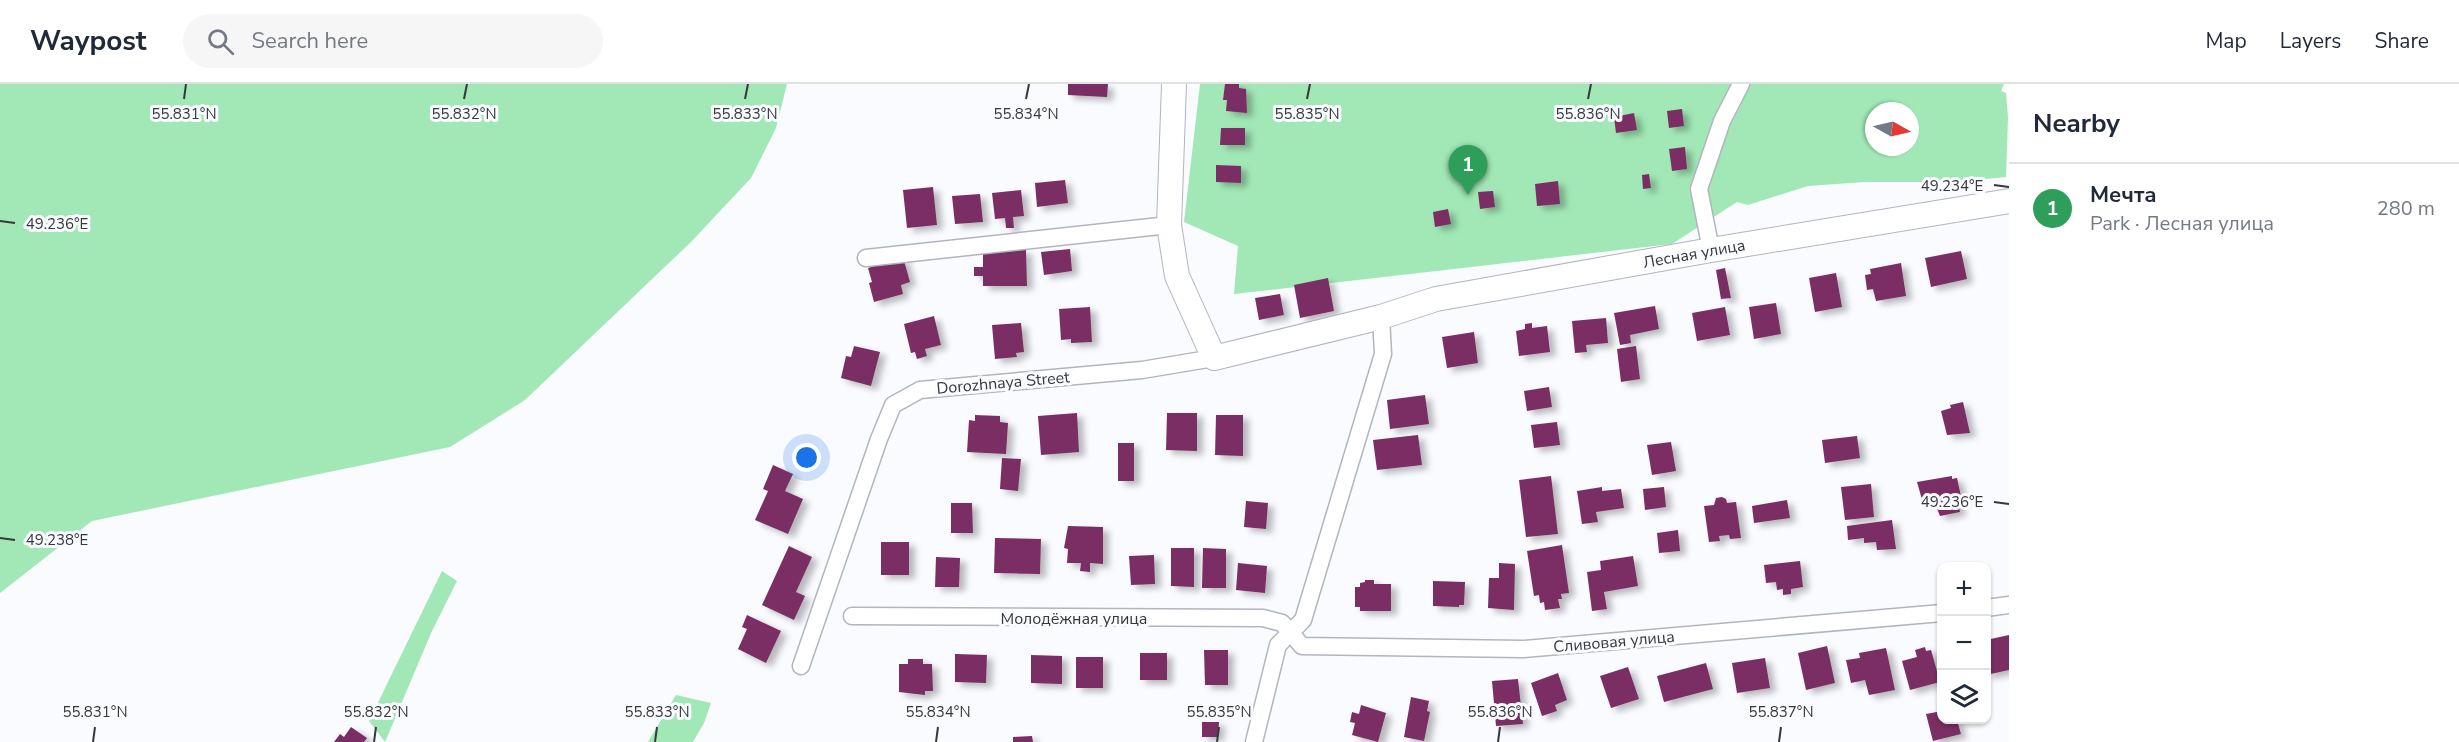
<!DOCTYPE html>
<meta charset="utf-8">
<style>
body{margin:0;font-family:"Nunito Sans",sans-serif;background:#f6f6f7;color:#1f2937}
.controls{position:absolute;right:18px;bottom:18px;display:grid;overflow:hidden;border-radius:12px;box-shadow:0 2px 4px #0004}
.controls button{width:54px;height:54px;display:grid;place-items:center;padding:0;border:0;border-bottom:2px solid #e0e1e3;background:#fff;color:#1f2937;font:30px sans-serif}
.compass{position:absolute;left:1865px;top:18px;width:54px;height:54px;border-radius:50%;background:#fff;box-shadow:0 2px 4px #0004;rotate:98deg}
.you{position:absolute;left:807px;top:374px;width:21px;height:21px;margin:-15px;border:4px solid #fff;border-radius:50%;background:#1a73e8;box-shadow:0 0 0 9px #1a73e833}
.badge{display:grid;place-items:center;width:39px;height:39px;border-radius:50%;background:#925ed7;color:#fff;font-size:20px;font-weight:700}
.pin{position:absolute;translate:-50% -50px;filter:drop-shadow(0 2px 3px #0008)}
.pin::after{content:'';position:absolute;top:32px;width:21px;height:18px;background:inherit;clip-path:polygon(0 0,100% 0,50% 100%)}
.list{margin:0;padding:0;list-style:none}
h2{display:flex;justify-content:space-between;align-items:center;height:78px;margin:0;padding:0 24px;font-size:26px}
h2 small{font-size:20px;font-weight:400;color:#747a83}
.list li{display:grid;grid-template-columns:39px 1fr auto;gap:18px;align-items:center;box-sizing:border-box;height:90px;padding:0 24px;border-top:2px solid #e0e1e3}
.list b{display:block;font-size:22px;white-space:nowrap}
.list p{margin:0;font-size:20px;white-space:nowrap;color:#747a83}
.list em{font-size:20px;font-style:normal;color:#747a83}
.icon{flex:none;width:33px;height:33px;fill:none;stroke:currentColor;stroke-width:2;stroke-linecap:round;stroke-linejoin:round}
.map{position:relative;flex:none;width:2009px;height:658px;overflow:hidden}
header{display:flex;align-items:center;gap:36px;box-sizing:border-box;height:84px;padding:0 30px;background:#fff;border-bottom:2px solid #e0e1e3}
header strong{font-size:28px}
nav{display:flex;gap:33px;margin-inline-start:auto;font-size:21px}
.search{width:420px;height:54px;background:#f6f6f7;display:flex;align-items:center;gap:15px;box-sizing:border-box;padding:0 21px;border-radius:33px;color:#747a83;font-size:22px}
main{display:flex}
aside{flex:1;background:#fff}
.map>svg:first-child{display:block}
</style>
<header>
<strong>Waypost</strong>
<div class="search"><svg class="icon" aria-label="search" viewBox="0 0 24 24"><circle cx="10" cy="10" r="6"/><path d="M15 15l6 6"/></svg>Search here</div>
<nav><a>Map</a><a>Layers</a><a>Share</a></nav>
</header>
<main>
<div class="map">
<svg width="2009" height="658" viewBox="0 0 2009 658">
<defs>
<filter id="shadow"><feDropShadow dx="6" dy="4" stdDeviation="3" flood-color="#0004"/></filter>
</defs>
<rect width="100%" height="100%" fill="#f9fbff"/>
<path fill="#a2e8b6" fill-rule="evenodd" d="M0,0H787L776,44L751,94L691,158L525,316L450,363L92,437L0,509Z
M1200,0H2004L2001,7L2006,9L2008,34L2006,93L1955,98H1865L1808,102L1748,121L1737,118L1672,160L1234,210L1238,162L1184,138ZM1874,27H1910V63H1874Z
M442,487L457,497L432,547L385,658L369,637Z
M676,611L711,619L704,639L693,658H648Z"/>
<path fill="#7a2e63" filter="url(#shadow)" d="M1068,0H1108L1107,13L1068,11Z
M1225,0H1239V4L1246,5L1247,29L1226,27L1227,16H1223Z
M1682,25L1684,42L1669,44L1667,27Z
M1634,29L1637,46L1616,49L1614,33Z
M1221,44H1245V61H1220Z
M1685,63L1687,85L1672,87L1669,65Z
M1216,81L1241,82V99L1216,98Z
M1649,90L1651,104L1643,105L1642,91Z
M1065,96L1068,119L1037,123L1035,99Z
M1558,97L1560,120L1537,122L1535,100Z
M933,103L937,141L907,144L903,106Z
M1021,106L1024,132L1013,133L1014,144H1006L1005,134L995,135L992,109Z
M1493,107L1495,123L1480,125L1478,108Z
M980,110L983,138L955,140L952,112Z
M1448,125L1451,140L1435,143L1433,128Z
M1070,165L1072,187L1044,191L1041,168Z
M983,166H1026L1027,202H983V192H974V183H983Z
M1961,167L1967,195L1931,203L1925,174Z
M903,173L910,198L901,201L903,210L874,218L869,199L872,198L868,184Z
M1901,179L1906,212L1876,217L1873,205L1867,206L1865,191L1871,190L1870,185Z
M1725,184L1731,214L1721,215L1716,186Z
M1836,189L1842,223L1815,228L1809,194Z
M1328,194L1334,227L1300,234L1294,201Z
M1280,210L1284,231L1259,236L1255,214Z
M1776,219L1781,250L1754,255L1749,223Z
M1655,222L1659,245L1630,251L1631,259L1620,261L1614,229Z
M1090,223L1092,258L1071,259V255L1061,256L1059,225Z
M1725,223L1730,251L1697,257L1692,229Z
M934,232L941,261L925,265L927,272L917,275L915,268L911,269L904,240Z
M1606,234L1608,259L1586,261L1587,268L1575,269L1572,237Z
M1021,239L1024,268L1016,269L1017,273L995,275L992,241Z
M1532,239V244L1547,242L1550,268L1519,272L1516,247L1525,245V240Z
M1474,248L1478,279L1447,284L1442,253Z
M854,262L880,268L871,302L841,294L846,272L851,273Z
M1636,262L1640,295L1621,298L1617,265Z
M1549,303L1552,323L1527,327L1524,307Z
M1425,311L1429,340L1390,345L1387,316Z
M1963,318L1970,349L1947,351L1941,327L1951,324L1950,321Z
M1077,329L1079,368L1041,371L1038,332Z
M1167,329H1197V367L1166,366Z
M975,331L1000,332V338L1008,339L1006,370L967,368L969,336L975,337Z
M1216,331H1243V372L1215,371Z
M1557,338L1560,361L1534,364L1531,341Z
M1418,351L1422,381L1377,386L1373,356Z
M1857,352L1860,374L1825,379L1822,356Z
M1671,358L1676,387L1652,391L1647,361Z
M1118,359H1134V397H1118Z
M1002,374L1021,375L1018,407L1000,405Z
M773,381L793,390L785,407L803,415L788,450L755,436L768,407L763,405Z
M1551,392L1558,450L1526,453L1519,396Z
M1952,392V395L1957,394L1962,417L1958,418L1960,428L1940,432L1934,417L1923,419L1917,398Z
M1871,400L1874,433L1845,436L1841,403Z
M1602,403V407L1621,405L1624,424L1596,428L1598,438L1582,440L1577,407Z
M1664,403L1666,423L1645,426L1643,405Z
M1722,413L1726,415L1727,419L1736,418L1741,454L1730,455L1729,451L1719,452L1720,457L1709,458L1704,422L1714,421L1716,414Z
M1787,416L1790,434L1754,439L1752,422Z
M1246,417L1268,419L1266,445L1244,443Z
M951,419H972L973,449H951Z
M1892,436L1896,465L1877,466L1876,458L1864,459V454L1848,456L1847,442Z
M1068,442L1103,443V480L1090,479V488L1080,487L1081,479H1067L1068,465L1064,464Z
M1678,446L1680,467L1659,469L1657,449Z
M995,454L1041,455L1040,490L994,489Z
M881,458H909V491H881Z
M1562,461L1569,509L1561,510L1562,515H1558L1560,524L1545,526L1544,518L1540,519L1539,511L1534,512L1527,467Z
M789,462L812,473L796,508L805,512L794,536L762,521Z
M1171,464H1194V503L1171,502Z
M1203,464L1226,465V504H1202Z
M1154,471L1155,500L1131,501L1129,472Z
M1633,472L1638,502L1604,508L1607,525L1592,527L1587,488L1601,486L1600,477Z
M936,473L960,474L959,503H935Z
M1800,477L1803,503L1791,505V510L1783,511V505L1777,506L1776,498L1766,499L1764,481Z
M1238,479L1267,482L1265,509L1236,506Z
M1499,479L1515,480L1514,526L1488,524L1489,494H1499Z
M1365,496H1374V500H1391V527H1360V523H1355V503H1360V499L1365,498Z
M1433,497L1465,498L1464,521H1459V523L1433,522Z
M747,531L781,547L766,579L738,565L747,545L742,543Z
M2009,551V586L1986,591V556Z
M1827,562L1835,599L1806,606L1798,569Z
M1925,563L1926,567L1931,566L1940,598L1910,606L1902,577L1917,573L1915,566Z
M1886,564L1895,606L1869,611L1865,596L1851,599L1846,576L1860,574L1859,569Z
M1204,566H1228V601H1205Z
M1140,569H1167V596H1140Z
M955,570L987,571L986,599L955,598Z
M1031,571L1062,572V600L1031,599Z
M1076,573H1103V604H1076Z
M1765,574L1770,604L1737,609L1732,579Z
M908,575H923V580H932L933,607H925V611L899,608V580H908Z
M1706,579L1713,605L1664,618L1657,592Z
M1628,583L1639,615L1611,624L1600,592Z
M1558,589L1567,616L1555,621L1557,627L1542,632L1531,599Z
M1518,595L1523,640L1496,642L1492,597Z
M1411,613L1429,617L1427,627L1430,628L1424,657L1404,653Z
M1361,621L1386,629L1378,658L1352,651L1355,639L1350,638L1352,628L1359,630Z
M1942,627V636H1957L1961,650L1933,657L1926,630Z
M1202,638H1219L1218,653H1202Z
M351,643L367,654L364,658H334L340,650L344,653Z
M1032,652L1033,658H1013V653Z"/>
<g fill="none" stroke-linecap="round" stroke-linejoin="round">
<g stroke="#b1b5be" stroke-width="19">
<path id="street" d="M1711,166L1699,105L1722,37L1741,0
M866,174L1169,141
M1986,524L2009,521
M852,532L1263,534L1282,539L1302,562L1523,565L1942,529
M801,582L879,355L893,321L920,306L1142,286L1214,274
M1254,658L1278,561L1303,536L1383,270L1381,233"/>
</g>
<g stroke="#b1b5be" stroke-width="26">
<path id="secondary" d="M1174,0L1169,141L1177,192L1214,274L1381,233L1436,215L1711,166L2009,117"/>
</g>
<use href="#street" stroke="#fff" stroke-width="16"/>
<use href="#secondary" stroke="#fff" stroke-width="24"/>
</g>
<path fill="none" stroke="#36383b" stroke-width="2" d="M184,15L186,0M464,15L467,0M745,15L748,0M1026,15L1029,0M1307,15L1310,0M1588,15L1591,0M1994,101L2009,103M0,137L15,139M1994,418L2009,420M0,454L15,456M93,658L95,643M374,658L376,643M655,658L657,643M936,658L938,643M1217,658L1219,643M1498,658L1500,643M1779,658L1781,643"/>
<g text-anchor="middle" stroke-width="6" stroke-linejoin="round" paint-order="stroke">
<g font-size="16" fill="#36383b" stroke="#f9fbff">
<text transform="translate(1694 169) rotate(-10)" y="6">Лесная улица</text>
<text transform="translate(1003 298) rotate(-5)" y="6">Dorozhnaya Street</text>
<text x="1074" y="540">Молодёжная улица</text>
<text transform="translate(1614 557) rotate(-5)" y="6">Сливовая улица</text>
</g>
</g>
<g font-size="15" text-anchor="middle" fill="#36383b" stroke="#f9fbff" stroke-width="6" stroke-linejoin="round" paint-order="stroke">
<text x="184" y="35">55.831°N</text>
<text x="464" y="35">55.832°N</text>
<text x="745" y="35">55.833°N</text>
<text x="1026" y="35">55.834°N</text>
<text x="1307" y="35">55.835°N</text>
<text x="1588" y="35">55.836°N</text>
<text x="1952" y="107">49.234°E</text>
<text x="57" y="145">49.236°E</text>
<text x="1952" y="423">49.236°E</text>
<text x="57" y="461">49.238°E</text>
<text x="95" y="633">55.831°N</text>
<text x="376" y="633">55.832°N</text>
<text x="657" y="633">55.833°N</text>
<text x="938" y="633">55.834°N</text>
<text x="1219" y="633">55.835°N</text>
<text x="1500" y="633">55.836°N</text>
<text x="1781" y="633">55.837°N</text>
</g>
</svg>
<div class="controls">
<button>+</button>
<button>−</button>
<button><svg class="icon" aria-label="layers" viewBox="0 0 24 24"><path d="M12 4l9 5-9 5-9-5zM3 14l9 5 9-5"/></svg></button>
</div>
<svg class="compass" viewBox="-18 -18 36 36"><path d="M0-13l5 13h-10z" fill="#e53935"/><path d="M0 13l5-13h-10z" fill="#747a83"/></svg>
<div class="you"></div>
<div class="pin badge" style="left:1468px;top:111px;background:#2e9e5b">1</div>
</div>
<aside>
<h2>Nearby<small></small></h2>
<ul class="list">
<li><span class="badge" style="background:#2e9e5b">1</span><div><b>Мечта</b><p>Park · Лесная улица</p></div><em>280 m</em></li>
</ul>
</aside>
</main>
